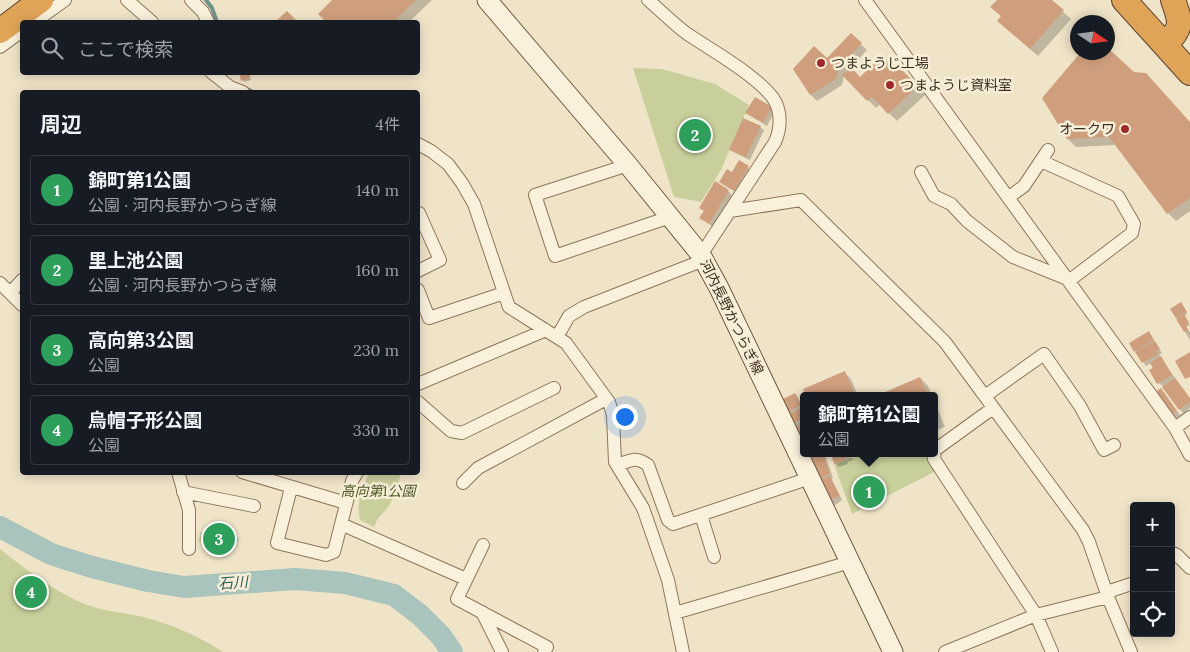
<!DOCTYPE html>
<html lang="ja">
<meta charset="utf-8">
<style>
body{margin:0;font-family:Lora,"Noto Sans JP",serif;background:#242831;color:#f1f3f6}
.controls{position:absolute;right:15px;bottom:15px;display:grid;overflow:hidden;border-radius:5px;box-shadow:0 2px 12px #0003}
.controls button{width:45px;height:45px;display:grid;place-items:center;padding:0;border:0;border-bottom:1px solid #363941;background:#171b24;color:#f1f3f6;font:25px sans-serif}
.compass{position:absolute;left:1070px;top:15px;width:45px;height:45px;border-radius:50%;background:#171b24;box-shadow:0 2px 12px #0003;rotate:103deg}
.you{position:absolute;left:624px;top:416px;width:18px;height:18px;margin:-12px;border:4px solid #fff;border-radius:50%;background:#1a73e8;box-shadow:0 0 0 8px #1a73e833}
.badge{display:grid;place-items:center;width:32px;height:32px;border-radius:50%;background:#cc999b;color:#fff;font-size:16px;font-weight:700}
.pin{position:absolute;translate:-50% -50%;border:2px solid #fff;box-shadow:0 1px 5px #0006}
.popup{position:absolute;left:800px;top:392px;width:138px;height:65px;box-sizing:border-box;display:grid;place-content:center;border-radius:5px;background:#171b24;filter:drop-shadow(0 1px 4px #0005);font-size:16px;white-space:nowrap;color:#9ea1a6}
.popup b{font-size:19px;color:#f1f3f6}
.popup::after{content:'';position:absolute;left:50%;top:100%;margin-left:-10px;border:10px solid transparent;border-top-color:#171b24}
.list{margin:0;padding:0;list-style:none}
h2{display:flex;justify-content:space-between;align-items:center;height:65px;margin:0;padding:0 20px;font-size:21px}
h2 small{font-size:16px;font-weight:400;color:#9ea1a6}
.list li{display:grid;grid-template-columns:32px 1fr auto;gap:15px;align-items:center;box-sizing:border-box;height:70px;margin:0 10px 10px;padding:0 10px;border:1px solid #363941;border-radius:5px}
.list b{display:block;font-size:19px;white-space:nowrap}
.list p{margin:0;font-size:16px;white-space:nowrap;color:#9ea1a6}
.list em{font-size:16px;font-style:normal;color:#9ea1a6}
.icon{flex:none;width:28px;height:28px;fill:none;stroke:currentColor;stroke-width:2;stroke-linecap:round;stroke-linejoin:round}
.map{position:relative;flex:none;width:1190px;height:652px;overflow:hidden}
.search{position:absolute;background:#171b24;box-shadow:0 2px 12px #0003;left:20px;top:20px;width:400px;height:55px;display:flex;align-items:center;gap:12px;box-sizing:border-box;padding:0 18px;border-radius:5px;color:#9ea1a6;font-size:19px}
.panel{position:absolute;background:#171b24;box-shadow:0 2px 12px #0003;left:20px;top:90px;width:400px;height:385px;border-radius:5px}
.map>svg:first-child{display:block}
</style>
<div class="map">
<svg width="1190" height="652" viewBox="0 0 1190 652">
<rect width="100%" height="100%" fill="#f0e4c8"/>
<path fill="#c9cf9b" d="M633,68L662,69L715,84L749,105L721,170L701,202L674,197Z
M867,453L929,454L936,471L852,514L834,464Z
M369,473H401C398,483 393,503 385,511C378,518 379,516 374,527L360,520C356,504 362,486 369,473Z
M201,532L239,538L237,543L214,544L199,541Z
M0,549C24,568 52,590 80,602C100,611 121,612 143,617C171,624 199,636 223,652H0Z"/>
<path fill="#0003" d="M334,0H432L409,22H328L320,14Z
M998,0H1050L1071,19L1038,56L1007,29Z
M851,35L867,50L850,68L860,78L894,70L897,66L925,95L897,121L880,104L876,108L844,75L842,85L817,101L811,95L795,69L827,60Z
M1108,50L1190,123V211L1176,221L1168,213L1116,145L1076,147L1068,139Z
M240,72H249L251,80L244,82Z
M772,108L775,111L767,126L747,113Z
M760,127L764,130L750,160L735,153L731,149Z
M740,162L752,171L738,194L721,182L732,174Z
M728,191L732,195L713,227L701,218Z
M1182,305L1187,314L1184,316L1190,325L1186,327L1190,332V340L1177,318Z
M1149,333L1162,353L1159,355L1161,358L1190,399V408L1183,413L1163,386L1158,383L1151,363L1146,366L1131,344Z
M845,373L851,379L858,396H807Z
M920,378L928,386L932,396H879Z
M795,394L798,398L804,409L802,410L804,412V442L783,410Z
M1164,394L1180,415L1176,418L1172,414Z
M934,400L945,427L934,431Z
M818,453H823L825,455L833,478L831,479L842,500L834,506L821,484Z
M838,453H850L853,460L847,462L848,464L839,467L835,463Z
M857,453H874L861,458Z"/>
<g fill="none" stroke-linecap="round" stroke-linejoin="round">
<path stroke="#6f938a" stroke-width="4" d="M206,0L212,8L217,22
M245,88L253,92"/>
<path stroke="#a9c4bc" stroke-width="22" d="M0,527L51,554L92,567L148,581L184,587L295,579L345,583L394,595L420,615L441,636L452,652"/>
</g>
<path fill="#cf9f7d" d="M332,0H416L393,22H326L318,14Z
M997,0H1052L1064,10L1030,49L997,21L1001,16L990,7Z
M287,11L298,22H277L276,21Z
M851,33L862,43L839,68L836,79L810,95L793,69L814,46L827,58Z
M1108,48L1134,72L1146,73L1190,122V198L1167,214L1109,137L1067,139L1042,98L1081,52H1108Z
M882,56L894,68L897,65L918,86L888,114L872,97L867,101L842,75L851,67L860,77Z
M239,72H248L250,78L241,81Z
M755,97L772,107L763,123L745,113Z
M743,118L761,126L746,157L729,150Z
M739,160L749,166L734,191L719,182L727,169L732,172Z
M715,181L729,190L709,224L699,218L704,211L699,208Z
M1181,302L1187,312L1176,318L1170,309Z
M1184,314L1189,323L1186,325L1188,330L1184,332L1176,319Z
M1149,331L1154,340L1134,352L1129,343Z
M1155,341L1160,349L1156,351L1158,354L1142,363L1135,352Z
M1190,352V377L1185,379L1175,361Z
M1161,356L1172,375L1157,384L1149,370L1153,368L1150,363Z
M845,371L855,396H806L803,389Z
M920,377L928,396H876Z
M1175,378L1190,398V402L1179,410L1162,387Z
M1161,388L1177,411L1171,415L1155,392Z
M795,393L801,405L789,411L788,408L782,411L777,402Z
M802,408L804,418L789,425L784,416Z
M804,422V442L800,439L794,428Z
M815,453H823L830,474L815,481L808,460L812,458L810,455Z
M834,453H849L850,456L844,458L845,460L834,464L831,454Z
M830,476L840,496L828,501L818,481Z"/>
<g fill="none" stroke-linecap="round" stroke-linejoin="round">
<g stroke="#8d765c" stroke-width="14">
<path id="street" d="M127,0L152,22
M191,0L203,12L208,22
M648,0C661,11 673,23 686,33C711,50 756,75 773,98C782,111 781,129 775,142L701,255
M865,0L1175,428L1190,455
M34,22L65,0
M0,47L22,31
M211,72L230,87L243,92
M418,144L431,151L448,164L462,183L474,204L509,307L566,343L609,402L613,415L615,462L643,508L668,580L683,652
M628,165L535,195L555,256L670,217
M921,172L934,196L951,204L967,221L1013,257L1070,280L1132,233L1134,224L1118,196L1041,161
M1009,197L1024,186L1048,150
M730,211L801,200L945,342L1083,530L1089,542L1108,597L1131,652
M418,214L419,213L440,260L418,271
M0,283L22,305
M418,290L429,318L504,293
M10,293L22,280
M557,337L569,316L584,307L704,260
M418,384L546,330
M985,396L1044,354L1080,406L1104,450L1114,445
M418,402L451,431L462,433L554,388
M993,408L935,450L934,459L1036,615L1052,652
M1175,428L1190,417
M617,465C631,460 636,456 648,465L668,520L673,524L810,478
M178,472L189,510V549
M242,472L346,503
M463,483L478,468L606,399
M291,488L277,543L326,555L334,552L352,481L357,472
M183,492L254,506
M701,515L714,557
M341,524L466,579
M483,545L457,599L547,647L544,652
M1171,552L1177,555L1190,568
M1107,592L1134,583
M482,612L502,652
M675,613L850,562
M945,652L1036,615L1108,597"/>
</g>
<g stroke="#6f573f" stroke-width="21">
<path id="secondary" d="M487,0L628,165L701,255L719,288L893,652"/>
</g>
<g stroke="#5b4430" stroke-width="26">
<path id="highway" d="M1124,0L1190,73
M0,31L41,0
M1165,45C1183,28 1181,22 1173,0"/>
</g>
<use href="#street" stroke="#faf1dc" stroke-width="12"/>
<use href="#secondary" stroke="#faf1dc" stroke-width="19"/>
<use href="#highway" stroke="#e0a458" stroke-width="24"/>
</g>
<g fill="#9e2a2b" stroke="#f7eed8" stroke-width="2">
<circle cx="821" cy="63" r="5"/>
<circle cx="890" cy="85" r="5"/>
<circle cx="1125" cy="129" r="5"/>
</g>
<g text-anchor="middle" stroke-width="5" stroke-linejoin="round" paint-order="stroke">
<g font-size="14" fill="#3d2e20" stroke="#f7eed8" text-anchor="start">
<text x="831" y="68">つまようじ工場</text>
<text x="900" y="90">つまようじ資料室</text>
<text x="1115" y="134" text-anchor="end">オークワ</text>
</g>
<g font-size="14" fill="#3d2e20" stroke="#f7eed8">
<text transform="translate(732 317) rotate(64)" y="5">河内長野かつらぎ線</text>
</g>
<g font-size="14" font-style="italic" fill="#4d5a26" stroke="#f7eed8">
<text x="378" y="496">高向第1公園</text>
</g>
<g font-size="15" font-style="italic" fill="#2f5d5a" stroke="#f7eed8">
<text transform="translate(233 583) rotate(-4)" y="5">石川</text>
</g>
</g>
</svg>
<div class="controls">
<button>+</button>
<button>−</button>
<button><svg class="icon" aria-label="locate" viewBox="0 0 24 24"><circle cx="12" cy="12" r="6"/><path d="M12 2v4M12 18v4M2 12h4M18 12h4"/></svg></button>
</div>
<svg class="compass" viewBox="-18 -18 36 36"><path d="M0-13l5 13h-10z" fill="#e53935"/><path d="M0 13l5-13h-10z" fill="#9ea1a6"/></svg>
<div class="you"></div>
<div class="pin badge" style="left:869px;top:492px;background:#2e9e5b">1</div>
<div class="popup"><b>錦町第1公園</b>公園</div>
<div class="pin badge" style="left:695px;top:135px;background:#2e9e5b">2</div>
<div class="pin badge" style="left:219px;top:539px;background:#2e9e5b">3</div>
<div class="pin badge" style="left:31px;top:592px;background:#2e9e5b">4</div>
<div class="search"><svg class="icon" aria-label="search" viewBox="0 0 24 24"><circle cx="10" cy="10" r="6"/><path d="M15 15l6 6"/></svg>ここで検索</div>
<section class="panel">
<h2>周辺<small>4件</small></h2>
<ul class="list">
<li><span class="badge" style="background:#2e9e5b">1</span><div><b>錦町第1公園</b><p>公園 · 河内長野かつらぎ線</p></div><em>140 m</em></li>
<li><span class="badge" style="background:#2e9e5b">2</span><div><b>里上池公園</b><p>公園 · 河内長野かつらぎ線</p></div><em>160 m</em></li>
<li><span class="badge" style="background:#2e9e5b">3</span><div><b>高向第3公園</b><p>公園</p></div><em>230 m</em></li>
<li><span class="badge" style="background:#2e9e5b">4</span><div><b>烏帽子形公園</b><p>公園</p></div><em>330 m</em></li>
</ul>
</section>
</div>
